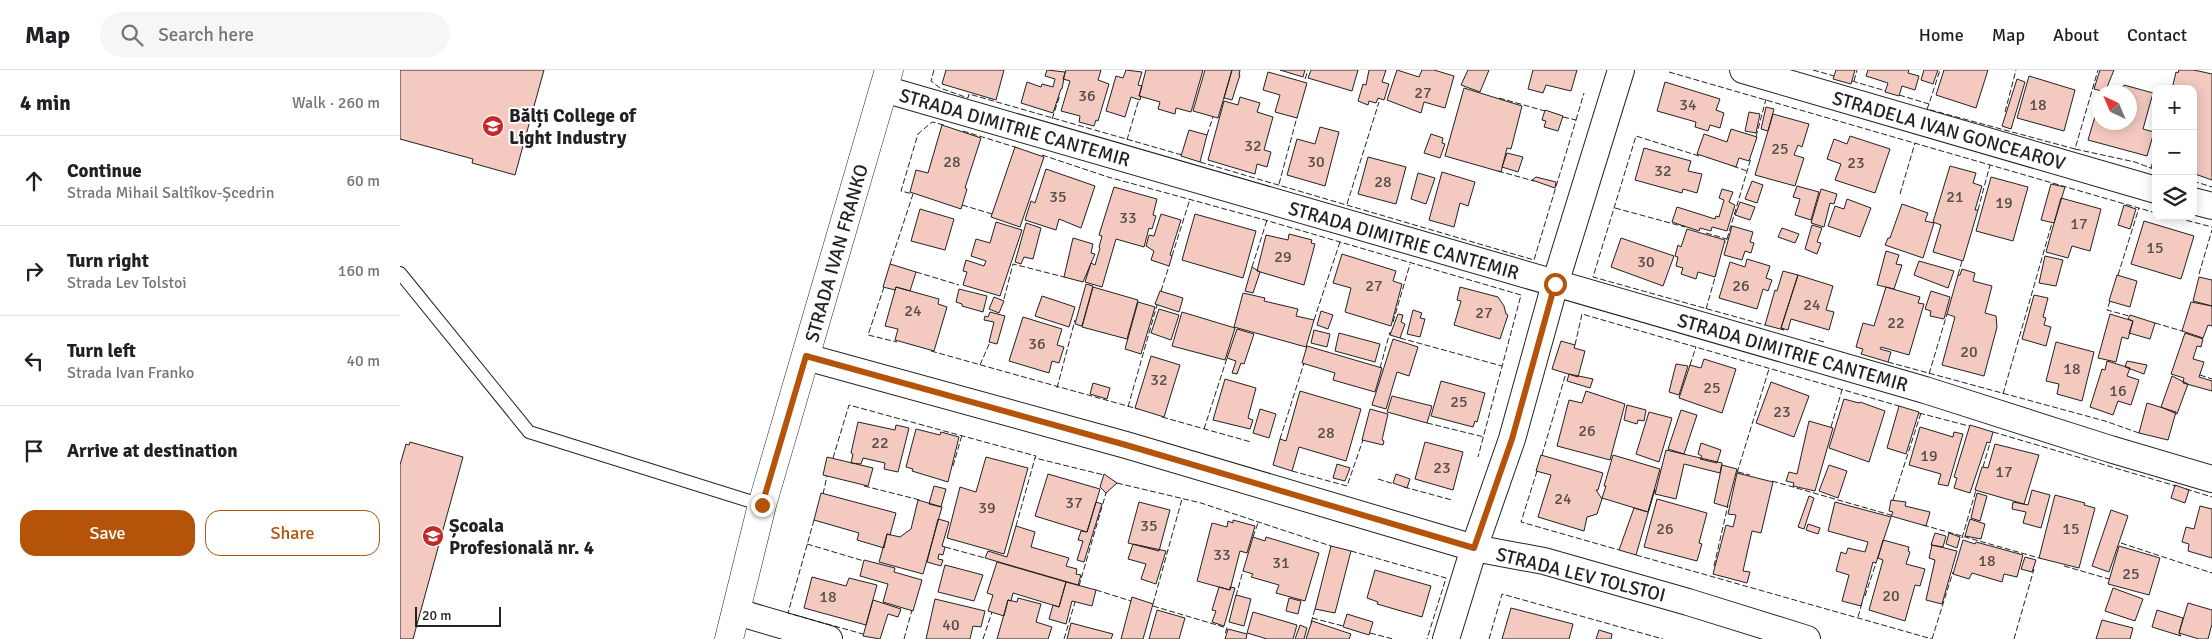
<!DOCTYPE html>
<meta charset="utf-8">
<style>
body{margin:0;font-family:Signika,sans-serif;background:#f6f6f6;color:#202124}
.controls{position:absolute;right:15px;top:15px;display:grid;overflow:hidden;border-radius:10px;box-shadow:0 2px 12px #0003}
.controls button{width:45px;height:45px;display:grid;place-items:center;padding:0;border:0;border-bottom:1px solid #e0e0e0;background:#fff;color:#202124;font:25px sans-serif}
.compass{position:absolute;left:1692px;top:15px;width:45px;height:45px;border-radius:50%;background:#fff;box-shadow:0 2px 12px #0003;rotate:316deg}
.scale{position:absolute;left:15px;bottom:12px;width:86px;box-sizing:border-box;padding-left:5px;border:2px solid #222;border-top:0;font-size:14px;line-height:18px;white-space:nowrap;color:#222;-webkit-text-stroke:4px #fff;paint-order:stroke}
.stop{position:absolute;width:15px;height:15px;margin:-11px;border:4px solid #b45309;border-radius:50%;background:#fff}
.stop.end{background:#b45309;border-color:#fff;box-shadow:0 1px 5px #0008}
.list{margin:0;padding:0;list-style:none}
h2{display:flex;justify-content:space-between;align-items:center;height:65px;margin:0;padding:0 20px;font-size:21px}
h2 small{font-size:16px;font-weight:400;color:#757577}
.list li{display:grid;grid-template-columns:32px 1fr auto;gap:15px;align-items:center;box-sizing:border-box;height:90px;padding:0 20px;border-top:1px solid #e0e0e0}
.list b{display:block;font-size:19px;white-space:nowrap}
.list p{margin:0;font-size:16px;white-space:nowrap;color:#757577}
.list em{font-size:16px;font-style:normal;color:#757577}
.actions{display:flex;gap:10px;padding:15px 20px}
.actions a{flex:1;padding:11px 0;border:1px solid #b45309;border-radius:15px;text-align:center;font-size:18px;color:#b45309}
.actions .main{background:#b45309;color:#fff}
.icon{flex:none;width:28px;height:28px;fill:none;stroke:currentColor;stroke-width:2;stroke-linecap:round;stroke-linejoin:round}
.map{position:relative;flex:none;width:1812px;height:569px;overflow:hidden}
header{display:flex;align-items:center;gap:30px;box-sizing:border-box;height:70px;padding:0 25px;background:#fff;border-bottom:1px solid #e0e0e0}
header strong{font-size:24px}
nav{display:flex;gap:28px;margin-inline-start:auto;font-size:18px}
.search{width:350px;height:45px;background:#f6f6f6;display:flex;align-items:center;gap:12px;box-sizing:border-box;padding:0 18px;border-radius:28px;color:#757577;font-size:19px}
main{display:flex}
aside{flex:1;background:#fff}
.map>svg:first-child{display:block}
</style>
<header>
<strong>Map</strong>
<div class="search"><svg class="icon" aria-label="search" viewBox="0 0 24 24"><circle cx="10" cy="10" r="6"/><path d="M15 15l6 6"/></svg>Search here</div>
<nav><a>Home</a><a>Map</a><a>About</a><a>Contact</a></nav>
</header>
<main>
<aside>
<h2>4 min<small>Walk · 260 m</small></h2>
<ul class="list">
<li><svg class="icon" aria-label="ahead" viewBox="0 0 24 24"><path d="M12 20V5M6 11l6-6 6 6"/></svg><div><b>Continue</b><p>Strada Mihail Saltîkov-Șcedrin</p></div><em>60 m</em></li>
<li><svg class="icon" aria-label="right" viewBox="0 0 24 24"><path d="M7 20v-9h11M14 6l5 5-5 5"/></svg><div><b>Turn right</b><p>Strada Lev Tolstoi</p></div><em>160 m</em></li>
<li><svg class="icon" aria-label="left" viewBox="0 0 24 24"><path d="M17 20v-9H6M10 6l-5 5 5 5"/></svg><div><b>Turn left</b><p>Strada Ivan Franko</p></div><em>40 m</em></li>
<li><svg class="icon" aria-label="arrive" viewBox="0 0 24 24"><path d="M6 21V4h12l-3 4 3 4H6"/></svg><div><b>Arrive at destination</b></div></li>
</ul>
<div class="actions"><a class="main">Save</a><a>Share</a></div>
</aside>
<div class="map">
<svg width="1812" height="569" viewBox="0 0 1812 569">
<rect width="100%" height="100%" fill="#fff"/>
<path fill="#f3c9c0" stroke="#222" d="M0,0H144L115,105L72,93L73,89L0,69Z
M546,0H604L596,30L542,14Z
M647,0L665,2L662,19H661L653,43L621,33L627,12L641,17L642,14L653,17L655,9L645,6Z
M666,0H701L698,10L709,14L698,51L696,50L694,56L679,52L680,46L661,41L670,11L663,9Z
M726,0L742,2L738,15L742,16L739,26H741L740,30L731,27L725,47L706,41L716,6L723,8Z
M746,0H803L791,42L776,38L775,44L758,39L760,32L739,26Z
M805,0H832L818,48L793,41Z
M832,0H840L839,5H840L832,30L824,28Z
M880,0H905L903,7Z
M911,0H958L952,21L908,8Z
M969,0H986L982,12L989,14L984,30L978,28L976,33L969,31L968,35L958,31L963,14L966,15Z
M997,0L1019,7L1022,0H1034L1054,6L1045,38L1024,32L1021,43L987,30Z
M1068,0H1089L1080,22L1061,15Z
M1133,0H1177L1171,21L1146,15L1143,23L1128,19Z
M1436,0H1455L1451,14L1433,9Z
M1468,0H1509L1508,3L1519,6L1515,20L1502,16L1499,26L1485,22L1488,13L1466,6Z
M1524,0H1538L1533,14L1521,10Z
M1544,0H1588L1576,38L1536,25Z
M1700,0H1714L1705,22L1694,19Z
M1779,0H1794L1812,4V110L1795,104L1793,106V19H1772L1776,2L1778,3Z
M868,2L907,13L897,48L875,42L880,25L863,20Z
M1629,6L1675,20L1664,61L1617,48Z
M1617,9L1625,12L1611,59L1602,56Z
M1265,12L1320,29L1316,40L1324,43L1320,58L1310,55L1308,61L1295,57L1296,52L1257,41Z
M1724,15L1753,23L1743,59L1754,62L1747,86L1688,70L1699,33L1700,52H1730V22H1722Z
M1064,18L1122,36L1111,79L1107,78L1101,102L1045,86Z
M840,27L860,33L857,42L873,47L864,80L871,82L867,97L857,94L855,104L808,90L824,31L838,35Z
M1366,37L1374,39L1368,61L1361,59Z
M1145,40L1163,46L1158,61L1144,57L1146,51L1142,50Z
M1349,42L1360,44L1356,63L1345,61Z
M1373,44L1409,54L1402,77L1398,75L1394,85L1404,88L1395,116L1355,105Z
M542,55L581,68L565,118L567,119L561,139L510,122L516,100L528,103Z
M920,57L939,62L925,116L887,105L897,69L915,74Z
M1331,59L1357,67L1349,91L1339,88L1336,97L1297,84L1304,64L1327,72Z
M789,60L807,65L800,92L781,86Z
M1031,64L1043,68L1042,73L1045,74L1040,88L1024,83Z
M1450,66L1490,79L1475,123L1435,110L1441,94L1427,89L1434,69L1447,74Z
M615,77L644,87L620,157L591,147Z
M1244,78L1291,91L1288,101L1302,104L1297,123L1283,119L1282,123L1235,110Z
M1107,83L1123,87L1118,102L1102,97Z
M968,87L1006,97L996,134L958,124Z
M1550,96L1576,103L1573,113L1582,116L1575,140H1578L1563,191L1533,182L1541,155L1533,152Z
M646,99L695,116L681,158L659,149L656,160L625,150L631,131L635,133Z
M1042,102L1075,112L1068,136L1060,133L1054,157L1029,150Z
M1018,103L1035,108L1026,134L1011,129Z
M1136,107L1156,112L1155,118L1132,110Z
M1591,107L1628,117L1613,171L1576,161Z
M1352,111L1363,115L1357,133L1345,129Z
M1651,114L1665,117L1654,153L1641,150Z
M1397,116L1419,122L1411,150L1395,145L1400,129L1393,127Z
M714,117L757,129L753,145L756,146L752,159L749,158L744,177L716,169L702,217L685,212L691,193L695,195L700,178L699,177L702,166L699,165Z
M1322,119L1333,122L1329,132L1335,135L1327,161L1312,157L1311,161L1300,158L1299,161L1272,152L1277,137L1315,149L1316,146L1319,147L1324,130L1319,128Z
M1421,119L1437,124L1434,134L1430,133L1424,157L1411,153Z
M1661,128L1701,139L1690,181L1672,176L1668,188L1646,182Z
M1447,129L1471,138L1460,167L1428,156L1435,136L1444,139Z
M1340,132L1355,137L1350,150L1335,145Z
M1502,134L1528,143L1525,151L1534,153L1523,188L1485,175L1488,168H1490Z
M1724,135L1736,139L1730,159L1718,155Z
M520,139L554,149L545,180L511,171Z
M761,144L781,150L770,185L772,186L769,196L751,190L754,181L746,176L749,165L754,166Z
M795,144L856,161L843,208L782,190Z
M1744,151L1794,166L1781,209L1731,194Z
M596,152L622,160L600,226L563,215L567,202L563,201L566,190L584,196L586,191L571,186L576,169L590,173Z
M626,153L641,158L633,189L624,187L621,194L615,192Z
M1412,155L1422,158L1417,172L1421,173L1417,184L1405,179Z
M1332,156L1353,162L1350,172L1354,173L1351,183L1345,181L1342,190L1324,185Z
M1382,158L1399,164L1395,173L1378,167Z
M1287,159L1325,170L1315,207L1298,202L1296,209L1281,204L1283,198L1276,196L1278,187L1275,186L1278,175L1281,177Z
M889,164L912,170L911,173L915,174L904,215L857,201L866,165L888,170Z
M673,168L693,174L691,183L695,184L683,212L664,207Z
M1221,168L1274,186L1263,216L1211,197Z
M1486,181L1499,185L1496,194L1502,195L1494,219L1477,215Z
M942,184L996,201L993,211L1002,214L991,256L945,242L951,218L933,213Z
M1645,186L1663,190L1656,216L1639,213Z
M1347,189L1370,196L1366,208L1372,210L1368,221L1363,219L1357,239L1319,228L1330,192L1345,197Z
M1519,191L1554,201L1548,218L1514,205Z
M490,194L516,202L510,221L496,217L495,220L483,217Z
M852,197L860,202L853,223L845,221Z
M1562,199L1575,203L1573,211L1592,216L1585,243L1596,246L1597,257L1584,306L1542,295L1555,247L1547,244L1558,205H1560Z
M1383,201L1398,205L1381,258L1384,260L1365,255L1375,220L1377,221Z
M1398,205L1433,216L1426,240L1434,242L1429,260L1391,249L1388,260L1381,258Z
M1717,205L1737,211L1730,237L1709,231Z
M1799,207L1812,210V236L1793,231Z
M686,214L693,216L682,256L675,254Z
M496,217L539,229L538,234L547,237L534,281L495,270L498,259L485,256Z
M693,217L738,230L727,269L682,257Z
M1060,217L1098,227L1104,236L1106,244L1108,245L1100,269L1054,255L1061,231L1057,230Z
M1486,217L1520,227L1518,233L1524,234L1509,285L1481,277L1480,279L1491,282L1488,292L1461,284L1463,279L1456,277L1463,253L1474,256Z
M559,219L587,226L583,242L562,236V234L556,232Z
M760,221L783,228L779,242L755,234Z
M1531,221L1550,227L1544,249L1530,246L1531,241L1525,239Z
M843,223L865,228L864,231L898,239L896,246L914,250L906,277L834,257Z
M1634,225L1648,228L1643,247L1646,248L1644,255L1651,257L1646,276L1622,269Z
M642,226L675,237L669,257L635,246Z
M594,227L604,231L599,243L589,239Z
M738,232L755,237L741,284L725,279Z
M1791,232L1812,236V256L1808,255L1803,268L1782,261Z
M759,239L779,245L771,270L751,263Z
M1013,240L1022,243L1020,248L1025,249L1020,267L1007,264Z
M921,241L933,245L928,259L917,255Z
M590,242L605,246L597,274L589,272L594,252L584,250L585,246L588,247Z
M782,242L835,258L825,290L772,276Z
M998,244L1003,245L1001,252L1005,254L1000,268L990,265Z
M1710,244L1733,251L1728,269L1722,267L1716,292L1698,288Z
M1730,245L1755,253L1750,269L1729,263L1733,251L1728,249Z
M623,247L662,259L657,275L664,277L659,293L652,291L649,303L609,291Z
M837,259L854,264L844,294L841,293L837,304L832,303L836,291L827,288Z
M914,260L930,264L927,277L911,273Z
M939,263L980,274L975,292L935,281Z
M1785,263L1803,269L1801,277L1797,276L1793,289L1804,292L1799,307L1812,311V321L1783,313L1784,308L1771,304Z
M993,269L1018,277L1009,306L997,302L986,339L972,335Z
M1161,271L1175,275L1174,278L1185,281L1178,307L1152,299Z
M1656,272L1694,282L1682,331L1657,324L1659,314L1646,311Z
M907,276L982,298L975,322L933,310L935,303L902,293Z
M751,286L780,295L764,347L735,338Z
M1304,289L1336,299L1322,343L1279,328L1290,295L1301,298Z
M1707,291L1730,298L1727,306L1739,310L1731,335L1718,331L1713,345L1690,337L1702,299L1705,300Z
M1727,291L1747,295L1744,304L1725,297Z
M1276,294L1288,296L1279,325L1269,322Z
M1169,304L1193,309L1190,318L1167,311Z
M1772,306L1788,314L1777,344L1761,337Z
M825,309L856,318L848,348L853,350L850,359L813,350Z
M1041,311L1085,323L1077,352L1075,351L1073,357L1031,346Z
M1371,312L1409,326L1394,367L1356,353Z
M693,313L710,318L707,329L690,324Z
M900,321L961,339L946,391L899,377L892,401L873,395L880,369L886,371Z
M1186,321L1225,334L1210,390L1157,376L1169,330L1182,333Z
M992,326L1032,336L1027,353L987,342Z
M1444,329L1459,333L1460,332L1485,341L1469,392L1429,378Z
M1747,333L1776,342L1768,370L1739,363Z
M1227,335L1246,340L1244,351L1238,350L1237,354L1224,350Z
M1499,336L1519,342L1506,384L1487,378Z
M860,339L876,344L869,368L853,363Z
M970,339L988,344L982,370L984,371L983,375L962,370Z
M1281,340L1297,345L1284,384L1268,379Z
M1249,342L1272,348L1259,392L1236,384Z
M1409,351L1433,358L1415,421L1393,416L1394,413L1386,411L1389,402L1397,404Z
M458,352L495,360L496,355L509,358L498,402L484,399L485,393L463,388L461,394L451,393L453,384L451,383Z
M1570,355L1593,362L1590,373L1587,372L1570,423L1554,418L1557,408L1554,407Z
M1520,357L1553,367L1554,362L1563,364L1548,416L1538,414L1541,404L1509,395Z
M516,359L540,365L541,362L559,367L548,412L512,401L513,399L506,397Z
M10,372L63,387L13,569H0V395L6,374L9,375Z
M1025,372L1063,382L1053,420L1015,409Z
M1301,373L1321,380L1317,393L1300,389L1302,386L1298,384Z
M1595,374L1639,385L1624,434L1575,420L1582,397L1588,398Z
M1266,380L1322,393L1320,403L1284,394L1276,429L1255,424Z
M1141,385L1203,403L1198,420H1196L1202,429L1197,444L1187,447L1184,461L1138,447L1151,405L1136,401Z
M1213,385L1260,399L1248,442L1202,428L1206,416H1204Z
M427,387L473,398L468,416L423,405Z
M586,387L628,398L604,484L547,468L560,417L576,422Z
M937,394L950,398L945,411L933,408Z
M1322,395L1337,399L1327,437L1314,433Z
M1429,395L1447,401L1438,428L1419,421Z
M1337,403L1373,412L1361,463L1352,461L1343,501L1350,502L1347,513L1313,504L1326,455L1333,457L1336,445L1328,444Z
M648,404L700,419L687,462L635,446Z
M704,404L717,413L706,423L700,417Z
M996,404L1010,409L1007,418L993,413Z
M1775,415L1789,420L1785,433L1771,428Z
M534,416L546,419L541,437L529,434Z
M1255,419L1236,485L1219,480L1234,438L1248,442Z
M1632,420L1650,425L1641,458L1623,453L1626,442L1612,439L1613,432L1628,435Z
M421,423L496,443L490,465L487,464L484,478L457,470L459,463L414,450Z
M1577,423L1587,426L1580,451L1571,448Z
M1655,425L1685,433L1684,435L1695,438L1679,498L1639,488Z
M1409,426L1414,428L1404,459L1398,457Z
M1257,429L1307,443L1299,473L1302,474L1297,491L1244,477Z
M518,430L542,437L523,504L479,492L487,464L500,467L511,459Z
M1491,430L1506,432L1505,436L1530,442L1526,456L1491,446L1493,442L1489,441Z
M696,432L702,434L684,492L677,490L683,471L678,470L681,461L687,462Z
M739,432L770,440L759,481L728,473Z
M1435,432L1491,447L1476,493L1473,492L1461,536L1442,531L1449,505L1436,501L1441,482L1446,484L1448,478L1465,482L1468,472L1428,461Z
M1800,436L1812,439V488L1788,481L1789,474L1782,472L1786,457L1794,459Z
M1711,440L1728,446L1709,502L1692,496Z
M538,449L549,452L542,476L545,477L543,485L539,484L538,489L543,490L541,496L527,492Z
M1570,449L1585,454L1581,469L1565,466Z
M833,450L855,456L847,483L840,481L830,520L797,511L812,453L827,457L828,451L833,453Z
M1408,454L1420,458L1418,464L1406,460Z
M616,456L635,462L631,477L669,488L666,496L677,499L676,504L681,505L678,515L585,488L588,481L607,487Z
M1535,463L1546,466L1543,477L1531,475Z
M1549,463L1560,467L1557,478L1546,474Z
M853,467L865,471L866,467L919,483L905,531L876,523L879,515L851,507L853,504L843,501Z
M1483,470L1509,477L1508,481L1510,482L1506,494L1525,499L1520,516L1515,515L1505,551L1469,540L1483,490L1478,488Z
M1563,470L1575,474L1576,472L1623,485L1617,507L1604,504L1602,512L1572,503L1569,509L1553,504Z
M733,474L766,481L756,514L741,509L746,494L728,489Z
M1532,475L1557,481L1542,534L1526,530L1535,490L1529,488Z
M931,476L951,481L935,543L915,539Z
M1719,476L1760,488L1749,525L1708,514Z
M1625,487L1636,490L1632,502L1621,499Z
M464,490L495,498L494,502L522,510L513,541L483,532L488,514L460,506Z
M597,492L666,512L659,537L613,523L611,531L608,530L604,546L588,541L593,525L587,523Z
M545,495L583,505L574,531L538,522Z
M975,500L1031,516L1022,547L977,534L978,532L967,528Z
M412,507L446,516L449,508L477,515L466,555L404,538Z
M666,512L696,520L692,536L672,531L666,554L649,549L653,535L659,537Z
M819,517L830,520V517L835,518L824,556L812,552L816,541L812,540Z
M1713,518L1743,529L1735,551L1705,541Z
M836,525L851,529L844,556L829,552Z
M732,527L753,534L743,569H721Z
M618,528L641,534L636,552L652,557L648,569H597L608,530L617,532Z
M889,528L901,531L898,544L886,541Z
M535,529L585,541L581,557L573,556L570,569H526Z
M473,530L501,539L498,547L488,544L480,569L463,566Z
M1788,533L1812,540V554L1808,569H1799L1779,563Z
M1111,538L1173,554L1169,569H1102Z
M757,540L785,548L779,569H749Z
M1757,540L1783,548L1779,563L1781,566L1752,557Z
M853,542L897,555L893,569H867L847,563Z
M947,544L973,552L969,565L943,557Z
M1702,550L1733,558L1730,569H1696Z
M912,551L951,564L949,569H906Z
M671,553L713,564L711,569H667Z
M900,555L907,558L904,569H895Z
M828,559L847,564L846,569H825Z
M1199,560L1212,564L1211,569H1196Z"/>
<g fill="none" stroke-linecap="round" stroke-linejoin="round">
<g stroke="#222" stroke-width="14">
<path id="lane" d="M0,203L129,362L362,435"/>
</g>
<g stroke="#222" stroke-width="28">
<path id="street" d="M1343,0L1756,120
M484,19L1525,320L1710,379L1812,409
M1793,131L1812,136
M406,287L726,375L1074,478L1144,491L1288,532L1407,569
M337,542L429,569
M1046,569L1074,478L1112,369L1155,214L1221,0"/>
</g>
<g stroke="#222" stroke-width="29">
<path id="secondary" d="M329,569L362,435L489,0"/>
</g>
<use href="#lane" stroke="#fff" stroke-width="12"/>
<use href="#street" stroke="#fff" stroke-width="26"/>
<use href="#secondary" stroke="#fff" stroke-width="28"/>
<path stroke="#222" stroke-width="1" stroke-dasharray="6 2.5" stroke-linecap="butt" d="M534,0L531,11L540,18L568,28L569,24L782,85
M1413,0L1434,6
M1269,2L1756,143
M905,9L908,0
M1452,11L1486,21
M1454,11L1457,0
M1499,25L1529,34L1540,0
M1099,28L1145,41
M1529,34L1527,39L1675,79L1698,0
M1605,42L1616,0
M652,49L660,25
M1176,50L1184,23
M563,61L618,78
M807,65L813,47
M1356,67L1366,29
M727,70L739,29
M1675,79L1735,92L1756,100
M642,85L708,107L865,150L1121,225L1078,387
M1299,86L1236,66L1193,207L1365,255
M800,92L1134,190L1176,50L1163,47
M1333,96L1347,101
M1751,98L1756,81
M1098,101L1134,111
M1793,111L1812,117
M879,114L897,47
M1500,124L1515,73
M947,134L979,32
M562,135L592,144
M1215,138L1285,157
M1578,140L1590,95
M1770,146L1812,157
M1306,163L1327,169L1325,173
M1327,169L1351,88
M772,186L790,129
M490,194L513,124L501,121L518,64L532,52L544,55
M852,197L867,150
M516,202L559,215
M1799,204L1812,160
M1558,205L1562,191
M1718,205L1739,138
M484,217L468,265L497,272
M761,221L769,196
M604,229L613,194L664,207
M1710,231L1707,240L1729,246
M1306,239L1316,204
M914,250L940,172
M993,252L1010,194
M1755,253L1782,261
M1000,268L1102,296
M1410,268L1424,272
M1175,275L1182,244L1499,336
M531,281L738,339
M1488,292L1705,351L1739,363
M580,295L590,272
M1290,295L1296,277
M980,298L990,262
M1529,304L1547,244
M1800,305L1812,309
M657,318L675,250
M1603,324L1652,153
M728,337L757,235
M1519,343L1569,356
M762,347L851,372
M1027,353L1084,367
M1431,357L1442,320
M804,359L827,288
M1593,362L1776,416
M880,369L904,293
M1142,385L1166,303
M433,388L449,335L636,386L635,388L704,405
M553,396L562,365
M1583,397L1590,373
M892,401L947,416L963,370
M1137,401L1121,452L1219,480
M1338,402L1350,405
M1337,403L1369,299
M978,409L994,414
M1372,411L1494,446
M717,413L801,433L931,476
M464,416L520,430
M1004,417L1052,430
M1786,419L1812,427
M423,424L427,406
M1493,430L1521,343
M414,450L388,543L463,564
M1523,455L1639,488
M616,456L635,388
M853,467L858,453
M1562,468L1576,420
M1721,473L1812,503
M407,474L464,491
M545,477L585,488
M951,481L1046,508L1027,569
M1236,485L1532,569
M1314,496L1328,435
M1664,496L1709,509
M679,516L706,423
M696,520L731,531
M836,526L843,501
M1465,526L1476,493
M753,534L782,429
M753,536L827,558L825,564
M1458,547L1462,533
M912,548L943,556
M911,553L915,539
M970,563L993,569
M504,569L512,540
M583,569L592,542
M664,569L675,532
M1089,569L1102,524L1263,569
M1532,569L1553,502
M1614,569L1634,499"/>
</g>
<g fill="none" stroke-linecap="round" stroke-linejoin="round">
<path stroke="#b45309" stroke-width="6" d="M362,435L406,286L726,375L1074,478L1112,369L1155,214"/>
</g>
<defs>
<g id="university-disc" transform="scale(1.125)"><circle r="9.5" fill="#c62828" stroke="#fff"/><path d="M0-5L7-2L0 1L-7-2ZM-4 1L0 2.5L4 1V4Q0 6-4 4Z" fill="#fff"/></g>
<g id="school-disc" transform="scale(1.125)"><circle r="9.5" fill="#c62828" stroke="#fff"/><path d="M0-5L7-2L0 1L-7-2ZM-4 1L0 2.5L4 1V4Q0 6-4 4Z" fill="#fff"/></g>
</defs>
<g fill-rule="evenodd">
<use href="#university-disc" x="93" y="56"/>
<use href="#school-disc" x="33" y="466"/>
</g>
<g text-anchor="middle" stroke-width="4" stroke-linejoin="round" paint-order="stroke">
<g font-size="16" fill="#564c4a">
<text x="1023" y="28">27</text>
<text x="687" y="31">36</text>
<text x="1288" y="40">34</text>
<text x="1638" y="40">18</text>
<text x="853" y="81">32</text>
<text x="1380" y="84">25</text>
<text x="552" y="97">28</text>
<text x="916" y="97">30</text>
<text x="1456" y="98">23</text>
<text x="1263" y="106">32</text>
<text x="983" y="117">28</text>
<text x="658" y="132">35</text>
<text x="1555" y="132">21</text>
<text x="1604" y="138">19</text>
<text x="728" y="153">33</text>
<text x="1679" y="159">17</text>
<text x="1755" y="183">15</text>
<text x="883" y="192">29</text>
<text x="1246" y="197">30</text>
<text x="974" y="221">27</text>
<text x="1341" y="221">26</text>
<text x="1412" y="240">24</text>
<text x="513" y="246">24</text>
<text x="1084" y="248">27</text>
<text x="1496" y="258">22</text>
<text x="637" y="279">36</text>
<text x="1569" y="287">20</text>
<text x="1672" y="304">18</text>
<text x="759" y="315">32</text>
<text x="1312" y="323">25</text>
<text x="1718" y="326">16</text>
<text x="1059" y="337">25</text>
<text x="1382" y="347">23</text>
<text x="1187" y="366">26</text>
<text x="926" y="368">28</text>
<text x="480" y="378">22</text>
<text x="1529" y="391">19</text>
<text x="1042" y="403">23</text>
<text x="1604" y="407">17</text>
<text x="1163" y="434">24</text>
<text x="674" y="438">37</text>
<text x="587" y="443">39</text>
<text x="749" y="461">35</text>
<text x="1265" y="464">26</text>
<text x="1671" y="464">15</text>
<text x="822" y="490">33</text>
<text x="1587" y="496">18</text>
<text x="881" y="498">31</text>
<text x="1731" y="509">25</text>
<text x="1491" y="531">20</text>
<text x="428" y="532">18</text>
<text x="551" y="560">40</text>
</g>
<g font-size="19" font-weight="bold" fill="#222" stroke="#fff" text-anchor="start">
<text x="109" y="52">Bălți College of<tspan x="109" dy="22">Light Industry</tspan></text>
<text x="49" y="462">Școala<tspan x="49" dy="22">Profesională nr. 4</tspan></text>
</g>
<g font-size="19" fill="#222" stroke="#fff">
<text transform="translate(615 57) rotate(16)" y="7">STRADA DIMITRIE CANTEMIR</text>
<text transform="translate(1549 60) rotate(16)" y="7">STRADELA IVAN GONCEAROV</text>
<text transform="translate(1004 170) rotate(16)" y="7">STRADA DIMITRIE CANTEMIR</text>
<text transform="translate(436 183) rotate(-74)" y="7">STRADA IVAN FRANKO</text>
<text transform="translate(1393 282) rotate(16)" y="7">STRADA DIMITRIE CANTEMIR</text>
<text transform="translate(1181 504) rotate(14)" y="7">STRADA LEV TOLSTOI</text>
</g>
</g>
</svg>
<div class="controls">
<button>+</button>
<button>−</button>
<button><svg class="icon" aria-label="layers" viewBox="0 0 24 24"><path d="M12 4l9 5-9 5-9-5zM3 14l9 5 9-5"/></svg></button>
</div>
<svg class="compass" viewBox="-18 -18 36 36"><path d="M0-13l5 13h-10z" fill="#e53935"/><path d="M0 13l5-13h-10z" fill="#757577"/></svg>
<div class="scale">20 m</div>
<div class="stop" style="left:1155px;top:214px"></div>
<div class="stop end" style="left:362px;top:435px"></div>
</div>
</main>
